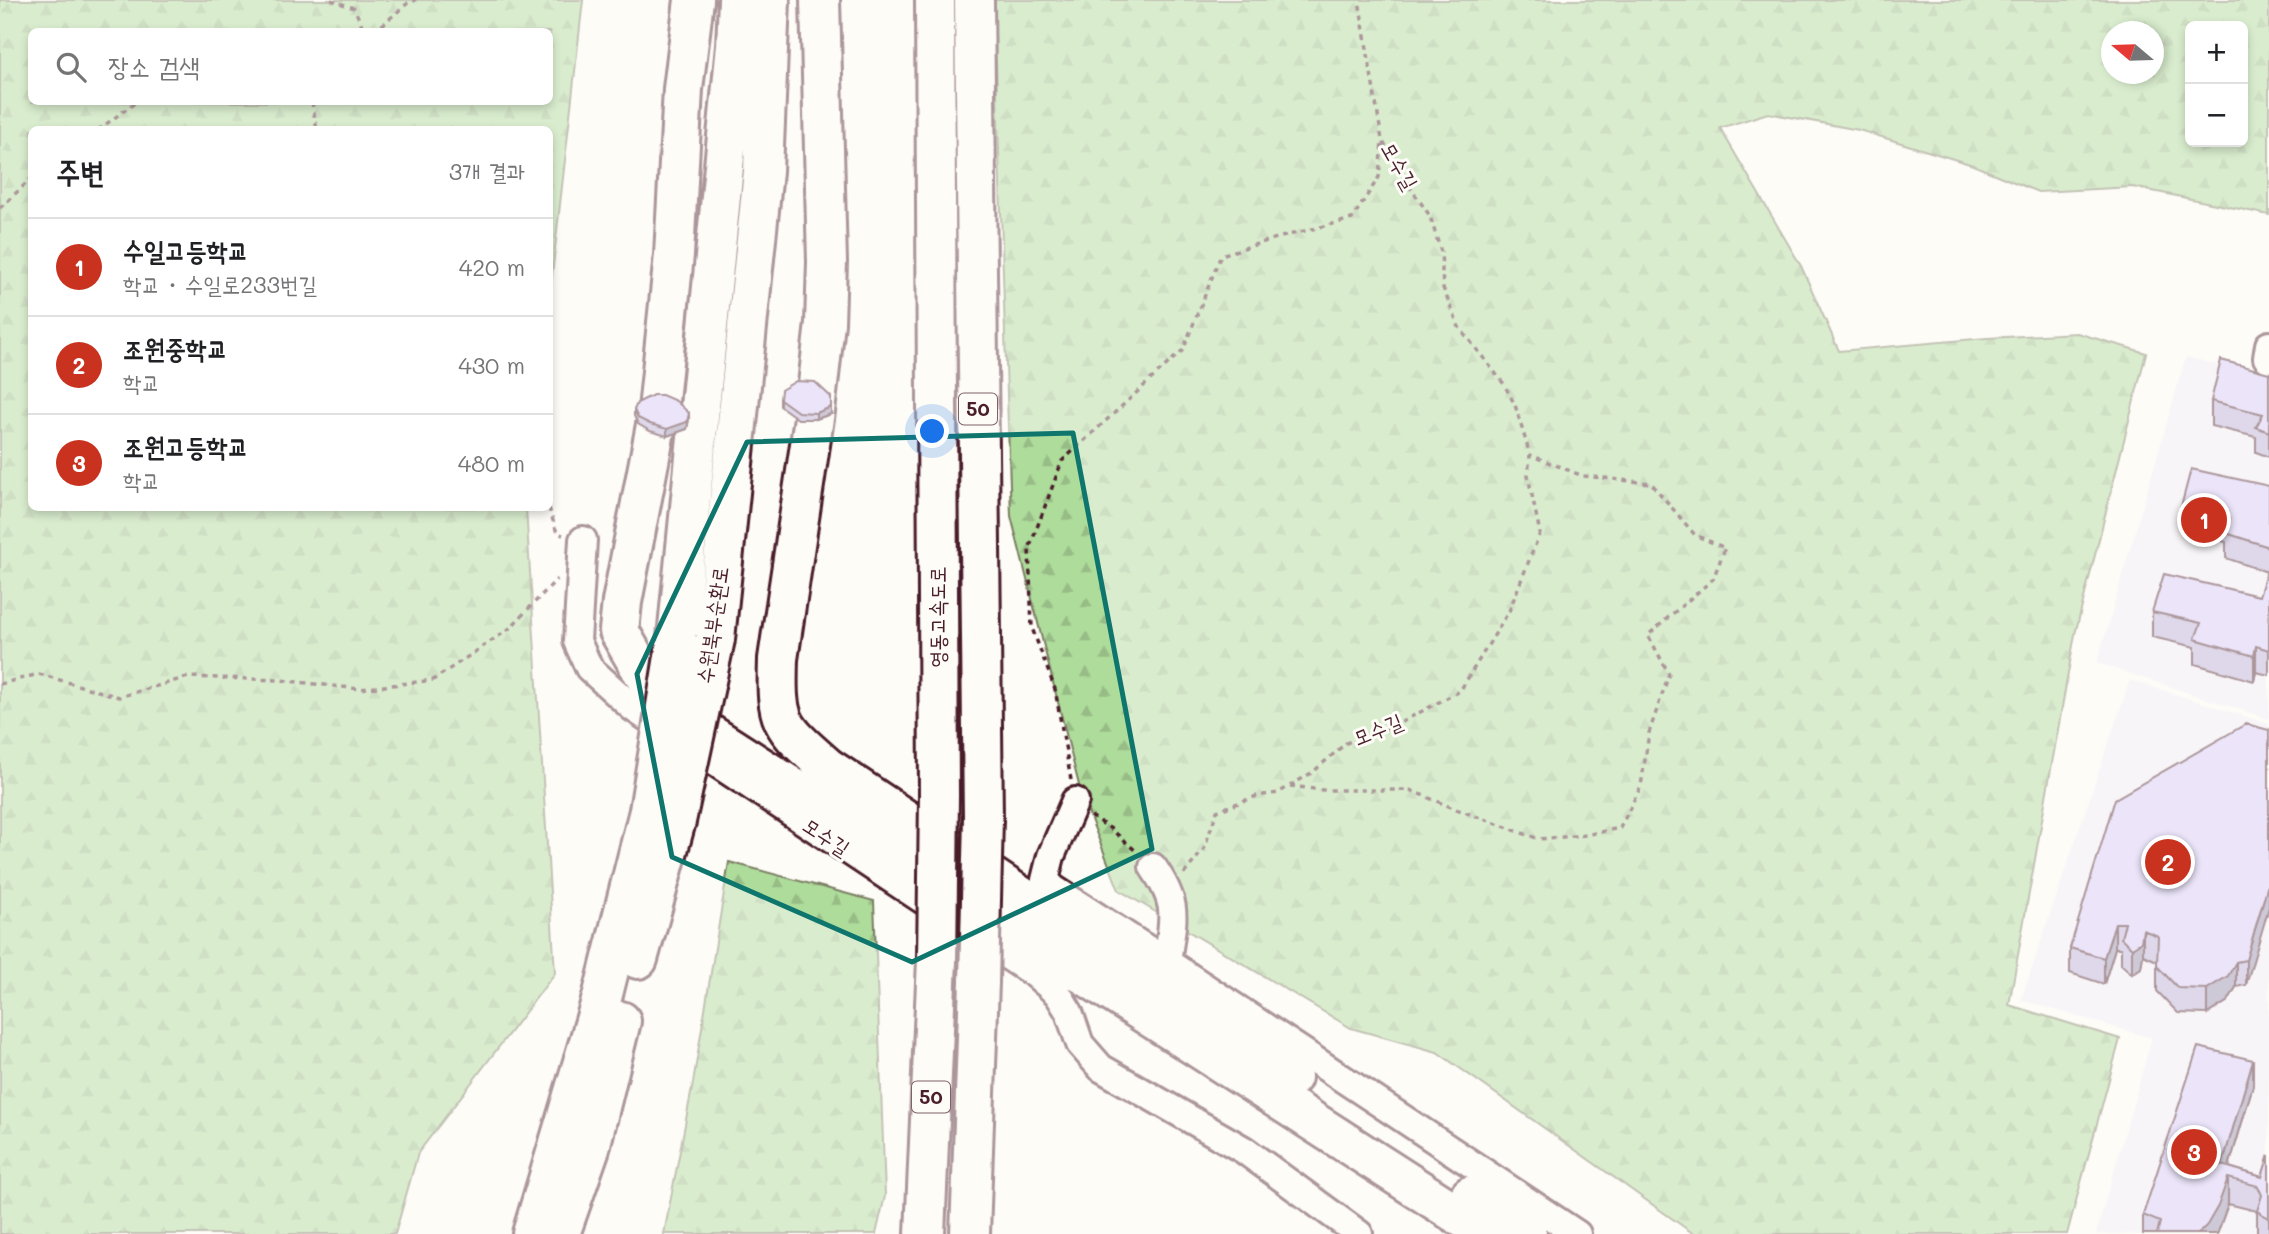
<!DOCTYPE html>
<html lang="ko">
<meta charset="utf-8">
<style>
body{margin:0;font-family:Mali,"Poor Story",sans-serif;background:#f6f6f6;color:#202124}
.controls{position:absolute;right:21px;top:21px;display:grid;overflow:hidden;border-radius:10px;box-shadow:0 4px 10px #0003}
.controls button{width:63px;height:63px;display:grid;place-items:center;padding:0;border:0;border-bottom:2px solid #e0e0e0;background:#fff;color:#202124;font:35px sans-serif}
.compass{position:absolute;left:2101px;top:21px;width:63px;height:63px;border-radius:50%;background:#fff;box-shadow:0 4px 10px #0003;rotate:289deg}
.you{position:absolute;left:933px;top:432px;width:24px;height:24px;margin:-18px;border:5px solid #fff;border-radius:50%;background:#1a73e8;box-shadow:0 0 0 10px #1a73e833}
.badge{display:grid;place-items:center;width:46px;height:46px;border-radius:50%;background:#c8321e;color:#fff;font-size:23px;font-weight:700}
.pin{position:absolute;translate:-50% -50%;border:4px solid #fff;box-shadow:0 2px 7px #0006}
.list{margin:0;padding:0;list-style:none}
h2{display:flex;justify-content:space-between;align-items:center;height:91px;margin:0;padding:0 28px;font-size:30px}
h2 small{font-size:23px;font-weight:400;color:#757577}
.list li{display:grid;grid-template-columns:46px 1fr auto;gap:21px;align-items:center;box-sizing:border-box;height:98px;padding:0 28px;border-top:2px solid #e0e0e0}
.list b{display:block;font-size:26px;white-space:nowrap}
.list p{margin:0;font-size:23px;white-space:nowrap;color:#757577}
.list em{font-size:23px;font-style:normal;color:#757577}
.icon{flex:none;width:38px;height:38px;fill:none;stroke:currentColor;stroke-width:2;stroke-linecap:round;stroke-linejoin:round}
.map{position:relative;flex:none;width:2269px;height:1234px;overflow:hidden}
.search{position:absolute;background:#fff;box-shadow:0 4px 10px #0003;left:28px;top:28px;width:525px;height:77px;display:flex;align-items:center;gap:18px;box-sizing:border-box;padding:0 24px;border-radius:10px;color:#757577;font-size:26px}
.panel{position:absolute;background:#fff;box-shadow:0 4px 10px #0003;left:28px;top:126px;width:525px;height:385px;border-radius:10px}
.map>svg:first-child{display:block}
</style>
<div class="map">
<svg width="2269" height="1234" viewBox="0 0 2269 1234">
<defs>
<pattern id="forest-firs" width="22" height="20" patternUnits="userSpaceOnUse" patternTransform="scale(1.75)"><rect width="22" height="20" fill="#aedc9b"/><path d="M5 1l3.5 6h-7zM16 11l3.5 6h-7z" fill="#97bc86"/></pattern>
</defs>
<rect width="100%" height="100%" fill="#fdfcf7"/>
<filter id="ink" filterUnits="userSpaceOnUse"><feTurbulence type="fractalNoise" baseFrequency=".0143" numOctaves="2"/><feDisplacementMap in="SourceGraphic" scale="14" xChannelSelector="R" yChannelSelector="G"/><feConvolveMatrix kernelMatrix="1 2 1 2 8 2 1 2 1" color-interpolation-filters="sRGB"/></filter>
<g filter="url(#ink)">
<path fill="#f2edf8" d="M2186,357L2269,377V719L2097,663Z
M2130,680L2269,724V1234H2096L2152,1038L2021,1000Z"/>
<path fill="url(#forest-firs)" stroke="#7c7e63" stroke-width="2" fill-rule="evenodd" d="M0,0H583L550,293V130H32V508H526L555,973L418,1153L395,1234H0ZM32,32H550V102H32Z
M994,0H2269V215L2133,187L2038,192L1973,165L1859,130L1768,113L1720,128L1801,266L1839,351L1987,338L2077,333L2146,353L2075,634L2009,1005L2120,1039L2067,1234H1694L1437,1052L1351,1028L1119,890L1082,797L1011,516ZM2190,26H2243V142H2190ZM2112,32H2154V74H2112Z
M729,862L874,901L885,1196L876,1234H664L693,1083Z"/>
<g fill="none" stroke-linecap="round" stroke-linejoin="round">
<g stroke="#4a1f2b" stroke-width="32">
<path id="minor" d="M2269,345L2267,358L2269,359
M583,540L577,641L589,668L633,708L1036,975L1058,994L1069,1012L1080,1044L1101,1068L1244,1150L1359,1234
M1075,801L1051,856L1045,880L1054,889L1167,962
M1153,867C1180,906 1173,917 1167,962L1577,1234"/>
</g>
<g stroke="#4a1f2b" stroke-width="44">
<path id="highway" d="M694,0L683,89L674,255L657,420L622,602L619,631L657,697L680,715L1488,1234
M820,0L827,262L825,323L815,411L778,659C776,723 779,725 827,767L1292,1077
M935,0L939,796
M974,0L983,818
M677,638L736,46L738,0
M715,639L763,171L770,0
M638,959L676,821
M1470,1196L1527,1234
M532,1234L602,998L649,811
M560,1234L590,1148L621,1021
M925,1234L937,960
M970,1234L979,982"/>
</g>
<path stroke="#4a1f2b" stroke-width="3.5" stroke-dasharray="5 5" stroke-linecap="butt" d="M331,0L354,8L365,32
M374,32L408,3L416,0
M312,102L317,130
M98,130L136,102
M0,208L32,178
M549,508L557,533L563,535
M0,684L39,674L119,697L188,677L280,680L360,689L433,680L509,629L557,579
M1071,780L1055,689L1032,628L1029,549L1062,461L1183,350L1221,255L1277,238L1352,219L1379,177L1382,142
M1290,786L1322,790H1410L1453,808L1539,839L1586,835L1620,828L1641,786L1649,733L1669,674L1648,635L1713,579L1725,548L1695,535L1651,483L1583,476L1530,455
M1091,816L1111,829L1137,852
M1184,874L1204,849L1217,811L1257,796L1278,793L1313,772L1346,743L1396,725L1460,691L1509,611L1540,533L1528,476L1530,455L1515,405L1504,384L1459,327L1443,288L1441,252L1430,216L1405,180L1382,140L1359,0"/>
<use href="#minor" stroke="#fdfcf7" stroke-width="26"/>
<use href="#highway" stroke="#fdfcf7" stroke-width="38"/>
<g stroke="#4a1f2b" stroke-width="44" stroke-linecap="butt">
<path id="highway-bridge" d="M649,811L677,638
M676,821L715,639
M937,960L939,796
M979,982L983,818"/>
</g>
<use href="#highway-bridge" stroke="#fdfcf7" stroke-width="38"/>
</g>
<path fill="#b9aed9" stroke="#4a1f2b" stroke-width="2" d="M2269,373V457L2256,452V437L2211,426V401Z
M780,399L831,414L816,419H798L780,406Z
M634,410L689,419L687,429L667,436L650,431L638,424L634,416Z
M2269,486V675L2256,672L2254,681L2195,664V647L2152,637V612L2259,596L2267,572L2226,558V542L2181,532V507Z
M2269,730L2246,985L2236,987L2228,1001L2207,1014L2178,1013L2157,991V961L2143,955L2141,968L2132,974L2121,964V948H2115L2104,984L2070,973V948Z
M2253,1085L2229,1167L2262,1177L2269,1155V1234H2257V1211L2228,1204L2217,1234H2143V1215Z"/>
<path fill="#968db0" stroke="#4a1f2b" stroke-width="2" d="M831,407V414L816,419V413Z
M689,413V419L687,429L667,436V429Z
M2256,646V672L2254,681V656Z
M2269,881V907L2246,985V960Z
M2115,923V948L2104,984V958Z
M2143,930V955L2141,968L2132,974V948Z
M2236,962V987L2228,1001L2207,1014V989Z
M2253,1060V1085L2222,1190V1165Z
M2228,1178V1204L2218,1232L2217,1234H2198Z"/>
<path fill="#d7cafc" stroke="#4a1f2b" stroke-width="2" d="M2221,360L2269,373V432L2256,427L2263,414L2211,401Z
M796,381L815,382L831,397V407L816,413L798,412L780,399L781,390Z
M653,395H662L676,401L689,413L687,422L667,429L650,424L638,418L634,410L637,403Z
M2191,469L2269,486V547L2226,533L2230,518L2181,507Z
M2269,564V650L2256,646L2254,656L2195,639L2201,623L2152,612L2164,574L2259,596Z
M2246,724L2269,730V881L2246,960L2236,962L2228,976L2207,989L2178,988L2157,966L2158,936L2143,930L2141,942L2132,948L2121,938L2125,923H2115L2104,958L2070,948L2115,799Z
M2198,1047L2253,1060L2222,1165L2262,1177L2269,1155V1218L2257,1211L2262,1195L2258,1186L2228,1178L2218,1206L2207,1225L2198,1234H2157L2160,1222L2143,1215Z"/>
</g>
<path d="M0 0H2269V1234H0ZM1073,433L1152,849L912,962L672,857L637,674L747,442Z" fill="#fdfcf7" fill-opacity=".55" fill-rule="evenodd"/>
<path fill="none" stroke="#0f766e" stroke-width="5" stroke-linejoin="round" d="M1073,433L1152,849L912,962L672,857L637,674L747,442Z"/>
<g text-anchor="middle" stroke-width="6" stroke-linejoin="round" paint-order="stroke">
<g fill="#fdfcf7" stroke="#806168" stroke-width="2">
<rect x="959" y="393.5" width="38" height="31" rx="5"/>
<rect x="912" y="1081.5" width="38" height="31" rx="5"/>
</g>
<g font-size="19" font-weight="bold" fill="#4a1f2b">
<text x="978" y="416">50</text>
<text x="931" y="1104">50</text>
</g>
<g font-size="21" fill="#4a1f2b" stroke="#fdfcf7">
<text transform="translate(1399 166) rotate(60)" y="7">모수길</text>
<text transform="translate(938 617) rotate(-90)" y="7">영동고속도로</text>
<text transform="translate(713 625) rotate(-82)" y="7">수원북부순환로</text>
<text transform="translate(1378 730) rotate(-22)" y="7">모수길</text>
<text transform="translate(826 837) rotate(33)" y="7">모수길</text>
</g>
</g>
</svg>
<div class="controls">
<button>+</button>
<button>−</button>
</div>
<svg class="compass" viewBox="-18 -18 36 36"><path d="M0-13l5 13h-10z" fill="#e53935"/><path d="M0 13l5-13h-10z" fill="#757577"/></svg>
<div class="you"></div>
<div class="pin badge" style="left:2204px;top:520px">1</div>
<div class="pin badge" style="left:2168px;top:862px">2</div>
<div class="pin badge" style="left:2194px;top:1152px">3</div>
<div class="search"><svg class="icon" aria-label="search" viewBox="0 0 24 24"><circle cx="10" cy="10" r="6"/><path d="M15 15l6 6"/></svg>장소 검색</div>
<section class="panel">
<h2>주변<small>3개 결과</small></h2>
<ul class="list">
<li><span class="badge">1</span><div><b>수일고등학교</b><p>학교 · 수일로233번길</p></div><em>420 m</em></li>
<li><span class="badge">2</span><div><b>조원중학교</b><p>학교</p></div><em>430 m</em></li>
<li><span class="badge">3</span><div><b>조원고등학교</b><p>학교</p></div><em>480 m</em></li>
</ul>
</section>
</div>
